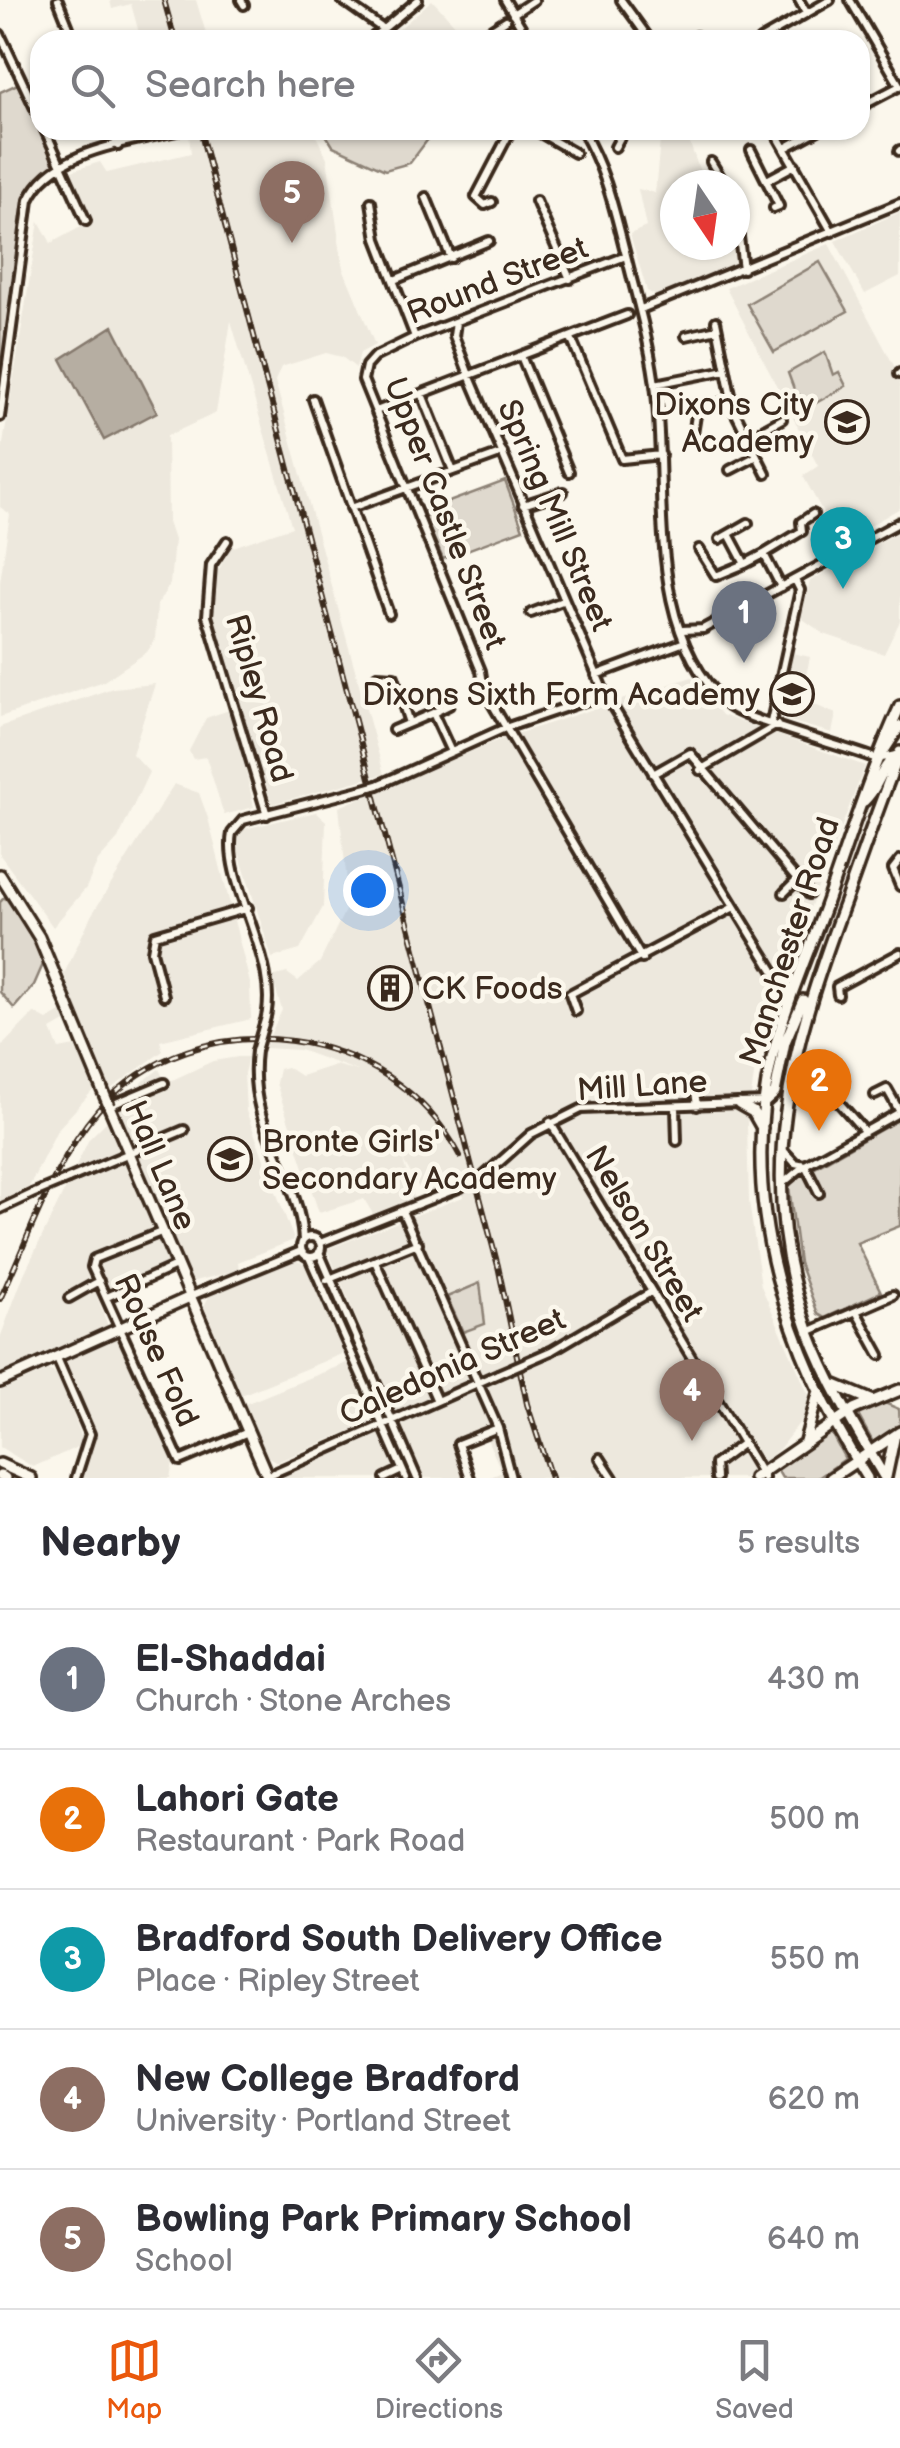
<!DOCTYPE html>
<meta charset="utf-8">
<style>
body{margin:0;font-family:"Balsamiq Sans",sans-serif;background:#f2f2f3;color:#2b2b33}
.compass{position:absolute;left:660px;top:170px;width:90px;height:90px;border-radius:50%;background:#fff;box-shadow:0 2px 8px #0004;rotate:167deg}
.you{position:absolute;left:368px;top:890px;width:35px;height:35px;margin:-25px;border:8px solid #fff;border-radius:50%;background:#1a73e8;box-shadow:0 0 0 15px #1a73e833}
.badge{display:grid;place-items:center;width:65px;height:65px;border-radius:50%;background:#ea580c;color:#fff;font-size:32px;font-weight:700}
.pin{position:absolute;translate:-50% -82px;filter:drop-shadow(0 2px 5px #0008)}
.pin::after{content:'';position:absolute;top:52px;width:35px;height:30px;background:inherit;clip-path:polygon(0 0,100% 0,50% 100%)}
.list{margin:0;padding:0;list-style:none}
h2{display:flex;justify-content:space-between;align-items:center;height:130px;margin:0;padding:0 40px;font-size:42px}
h2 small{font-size:32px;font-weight:400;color:#7c7c81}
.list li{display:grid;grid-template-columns:65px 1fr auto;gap:30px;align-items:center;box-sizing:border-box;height:140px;padding:0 40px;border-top:2px solid #e1e1e2}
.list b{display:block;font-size:38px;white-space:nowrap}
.list p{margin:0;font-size:32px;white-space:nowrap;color:#7c7c81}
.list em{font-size:32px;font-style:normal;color:#7c7c81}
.icon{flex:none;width:55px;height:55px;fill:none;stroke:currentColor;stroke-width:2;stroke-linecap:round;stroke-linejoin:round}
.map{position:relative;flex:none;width:900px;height:1478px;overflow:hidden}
.search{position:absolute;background:#fff;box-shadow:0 2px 8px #0004;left:30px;right:30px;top:30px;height:110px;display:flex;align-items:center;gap:25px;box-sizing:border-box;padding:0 35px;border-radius:30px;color:#7c7c81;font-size:38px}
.sheet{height:830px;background:#fff}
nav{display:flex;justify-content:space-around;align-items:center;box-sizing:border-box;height:140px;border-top:2px solid #e1e1e2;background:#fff;font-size:28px;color:#7c7c81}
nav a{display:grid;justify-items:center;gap:5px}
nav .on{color:#ea580c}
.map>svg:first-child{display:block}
</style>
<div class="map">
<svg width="900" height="1478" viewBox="0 0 900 1478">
<rect width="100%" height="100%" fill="#fbf7ec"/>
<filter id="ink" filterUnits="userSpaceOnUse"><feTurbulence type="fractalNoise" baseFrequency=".01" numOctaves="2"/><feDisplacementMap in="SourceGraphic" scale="20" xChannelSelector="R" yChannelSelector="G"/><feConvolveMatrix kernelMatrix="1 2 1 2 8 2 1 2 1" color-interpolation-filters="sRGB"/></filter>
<g filter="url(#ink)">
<path fill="#ede8dd" d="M110,0H196L208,40H141L131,4L112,9Z
M432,0L459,29L452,40H409L396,32Z
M208,130H313L327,158L343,268L375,345L360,353L356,368L342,357L326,353L281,367L275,381L384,774L272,804L212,613L217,573L230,548L292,527L231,321L216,413L167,436L168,522L174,540L170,584L157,605L155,640L147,652L104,681L0,717V582L10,514L0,507V462L39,221L51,243L92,221L72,171L100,162L107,173L191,153L189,135Z
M661,130H685L703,180L700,185H675V245H734L735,266L656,296L647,291L630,234L646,227L638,189L655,193Z
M900,212V276L865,294L835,241Z
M829,244L900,377V508L840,543L803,476L818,466L726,288Z
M900,531V621L884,654L824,634L800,617L810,581Z
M792,653L810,657L801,699L836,714L832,733L778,718Z
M692,677L722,715L865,766L759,1040L747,1124L749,1201L761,1286L813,1405L780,1448L746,1478H488L502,1472L486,1437L462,1448L475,1478H281L528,1368L524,1359L397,1415L327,1249L463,1197L461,1182L455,1179L423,1195L403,1160L414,1198L373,1214L364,1199L319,1213L276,1083L279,1069L287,1067L301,1076L335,1065L358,1071L300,1050L264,1048L282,1010L272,977L287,973L298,981L320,962L349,902L339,807L501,739Z
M155,684L132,754L149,772L118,839L98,861L86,888L53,927L0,855V727L113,688Z
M232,709L254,807L224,815L206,757L193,759L189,751L206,718Z
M174,784L199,793L208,818L250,983L251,1019L160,1041L163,1051L108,1091L64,974L91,916Z
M316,812L326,821L323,907L300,950L272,958L236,843L244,829Z
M61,1012L65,1022L51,1030L59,1049L75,1046L95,1088L57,1130L29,1187L0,1202V1048L34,1013L47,1020Z
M238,1057H248L244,1073L246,1111L294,1240L238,1262L239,1270L191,1282L178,1261L97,1296L109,1329L0,1377V1338L24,1274L89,1139L107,1121L104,1113L159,1069L166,1083L213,1061Z
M296,1260L308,1266L344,1353L241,1395L204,1306L209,1296Z
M121,1336L173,1462L170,1478H77L93,1432L62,1363Z
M349,1362L370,1422L277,1462L267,1456L245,1404Z
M48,1370L59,1375L84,1444L33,1467L0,1447V1391Z"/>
<path fill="#dfd9ce" stroke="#8d8276" stroke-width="2.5" d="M22,82L40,119V130H45L61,165L48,171L29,200L0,402V92Z
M323,130H435L410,163L385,170L333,146Z
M820,262L848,311L774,352L747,304Z
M825,352L833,375L839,372L846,386L814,404L795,392L788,373Z
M505,481L523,529L443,559L422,512Z
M5,897L35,939L44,962L34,985L14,1008L0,992V902Z
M900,1119V1226L857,1243L881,1292L825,1318L818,1314L799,1263L789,1187L794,1179Z
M480,1283L485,1324L463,1332L447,1297Z
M880,1401L899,1409L900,1425L873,1442L857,1413Z
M831,1433L845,1459L818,1478H782L776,1468Z"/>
<path fill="#b6aea2" stroke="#85796d" stroke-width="2.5" d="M113,326L157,412L104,440L61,359Z"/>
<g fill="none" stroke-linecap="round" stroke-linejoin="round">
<path stroke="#d5cec3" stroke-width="6" stroke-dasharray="6 3" stroke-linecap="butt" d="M461,1187L484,1176"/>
<g stroke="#3b2a1e" stroke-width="14">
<path id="street" d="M58,0L74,40
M241,0L244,5
M342,0L383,29
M505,0L529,40
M621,0L650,40
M799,0L806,12
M850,0L900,86
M513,14L534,0
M0,34L40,119
M584,38L585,40
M370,40L418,0
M475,40L506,20
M694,40L696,36L707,40
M760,40L830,0
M860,107L900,86
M45,130L86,221
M111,130L118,146
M535,130L575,153
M582,130C608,175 614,210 627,259C638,304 651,347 656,393C668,496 644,627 727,705C741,719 850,748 877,759L896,755
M694,130L697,136L708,130
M774,130L832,232
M615,147L624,130
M785,148L818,130
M751,150L779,206L774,208
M899,151L900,150
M711,162L725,185
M767,180L795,165
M426,197L451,258
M536,201L570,279
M371,202L377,239L415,337
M492,202L485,205L476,197L511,130
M735,205L743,269
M626,256L415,337L374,357L366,366L363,380L481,671L484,690L642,959
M394,280L489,241
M641,309L900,203
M716,321L734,410L766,474
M456,322L454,336L469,375L605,694L779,980
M686,336L717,329
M571,338L622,459L661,455
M521,356L569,472
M899,374L900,373
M655,384L726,370
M422,394L453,471
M313,399L389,614
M376,411L627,315
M0,417L29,200C53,148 131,143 180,130
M693,434L697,409L731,400
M748,438L782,419
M730,470L757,456
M523,505L563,492
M351,508L503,453
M729,534L745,564L764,554L781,587
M720,539L748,523
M227,541L211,565L207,616L267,815
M699,549L716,576L745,564
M764,554L802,531L801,522L813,514
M531,613L565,600
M683,630L703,629L900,522
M596,675L682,643
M377,676L394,677L409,723
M433,713L449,705
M771,722L800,590L795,580
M393,730L433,713L451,752
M700,770L777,725
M653,774L690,753L809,894
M378,785L505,728L605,694
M900,860L893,869L900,886
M784,893L796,881
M838,995L837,987L900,953
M164,996L152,951L155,935L248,908
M790,1003L779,980H797
M576,1011L570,994L734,907
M263,1027C286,967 222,886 232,833L243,820L360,790
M256,1051C246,1130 299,1170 303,1240
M822,1073L835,1098L865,1132
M695,1091L697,1106
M875,1095L887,1089L900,1112
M109,1106L164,1083
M676,1107L677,1141
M550,1122L764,1478
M484,1176L531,1134L581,1109L765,1102
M68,1179L184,1130
M782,1184L805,1165L795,1163L784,1151
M819,1193L805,1165L900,1112
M0,1209L32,1194
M402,1211L498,1428L511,1478
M161,1232L94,1259L92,1267L180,1461L248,1432
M301 1247a10 10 0 1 1 20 0a10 10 0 1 1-20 0Z
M320,1243L461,1187
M319,1252L417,1478
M309,1257L406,1478
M375,1261L437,1401
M327,1280L418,1243
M191,1296L301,1251
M107,1297L176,1266
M69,1298L99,1281
M857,1313L880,1355
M808,1332L893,1295
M551,1351L651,1292
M57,1358L90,1434L76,1478
M600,1458L613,1478
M267,1476L498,1374
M385,1478L402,1470
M470,1478L458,1444L498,1428
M716,1478L715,1464L742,1444"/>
</g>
<g stroke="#3b2a1e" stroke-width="16">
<path id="secondary" d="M0,875L39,937L102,1089
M109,1106L268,1478
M0,1382L190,1297"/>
</g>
<g stroke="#3b2a1e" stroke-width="16">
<path id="primary" d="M880,757L900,726
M864,801C880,787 879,767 898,755
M765,1102L775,1093L785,1042L803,1000
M739,1104L753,1112L762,1128
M835,1385L871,1400
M805,1441L818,1394
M0,1464L31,1478
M0,1476L5,1478
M886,1477L894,1439
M754,1478L854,1409L900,1390
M831,1478L900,1432
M867,1478C789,1355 737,1205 772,1058C785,1006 807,956 825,907C849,840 870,771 900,706
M885,1478C857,1431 827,1381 808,1330C753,1178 791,1046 845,902C863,852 880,802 900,752"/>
</g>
<use href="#street" stroke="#fbf7ec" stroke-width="6"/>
<use href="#secondary" stroke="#fbf7ec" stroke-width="9"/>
<use href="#primary" stroke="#fbf7ec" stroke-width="9"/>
<g stroke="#3b2a1e" stroke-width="6">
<path id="rail" d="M164,0L175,40
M200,130L498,1266L527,1404L551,1478
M0,1299C29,1238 53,1162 98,1110C199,997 390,1023 460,1156"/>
</g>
<use href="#rail" stroke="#fbf7ec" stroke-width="2.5" stroke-dasharray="8" stroke-linecap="butt"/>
<g stroke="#3b2a1e" stroke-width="14" stroke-linecap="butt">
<path id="street-bridge" d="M360,790L378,785
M256,1051L263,1027
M32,1194L68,1179
M498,1374L551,1351"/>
</g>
<g stroke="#3b2a1e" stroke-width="16" stroke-linecap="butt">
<path id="secondary-bridge" d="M102,1089L109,1106"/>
</g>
<use href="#street-bridge" stroke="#fbf7ec" stroke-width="6"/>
<use href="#secondary-bridge" stroke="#fbf7ec" stroke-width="9"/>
</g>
</g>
<defs>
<g id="school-ring" transform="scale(2.25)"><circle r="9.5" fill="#fbf7ec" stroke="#3b2a1e" stroke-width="1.5"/><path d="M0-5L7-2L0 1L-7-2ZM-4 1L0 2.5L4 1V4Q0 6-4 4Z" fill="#3b2a1e"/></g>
<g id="university-ring" transform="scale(2.25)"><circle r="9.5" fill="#fbf7ec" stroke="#3b2a1e" stroke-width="1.5"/><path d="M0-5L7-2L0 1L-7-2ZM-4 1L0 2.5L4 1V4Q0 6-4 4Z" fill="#3b2a1e"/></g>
<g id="building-ring" transform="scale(2.25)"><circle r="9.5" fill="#fbf7ec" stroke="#3b2a1e" stroke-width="1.5"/><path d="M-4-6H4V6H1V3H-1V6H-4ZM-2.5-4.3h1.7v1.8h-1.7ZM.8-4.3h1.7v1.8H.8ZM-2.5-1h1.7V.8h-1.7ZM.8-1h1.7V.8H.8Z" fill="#3b2a1e"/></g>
</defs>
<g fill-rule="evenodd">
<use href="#school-ring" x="847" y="422"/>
<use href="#university-ring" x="792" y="694"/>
<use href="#building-ring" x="390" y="988"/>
<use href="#school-ring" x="230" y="1159"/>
</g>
<g text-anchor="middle" stroke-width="9" stroke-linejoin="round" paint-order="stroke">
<g font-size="32" fill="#3b2a1e" stroke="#fbf7ec">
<text transform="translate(497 280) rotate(-21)" y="11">Round Street</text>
<text transform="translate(446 513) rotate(69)" y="11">Upper Castle Street</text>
<text transform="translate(556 515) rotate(67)" y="11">Spring Mill Street</text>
<text transform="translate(260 698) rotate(74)" y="11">Ripley Road</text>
<text transform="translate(789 941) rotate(-72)" y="11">Manchester Road</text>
<text transform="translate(642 1085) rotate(-4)" y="11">Mill Lane</text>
<text transform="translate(161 1165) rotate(67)" y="11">Hall Lane</text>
<text transform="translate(645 1233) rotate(59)" y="11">Nelson Street</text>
<text transform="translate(157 1350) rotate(66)" y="11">Rouse Fold</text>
<text transform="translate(452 1366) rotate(-24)" y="11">Caledonia Street</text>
</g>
<g font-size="32" fill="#3b2a1e" stroke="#fbf7ec" text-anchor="end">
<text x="814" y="415">Dixons City<tspan x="814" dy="37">Academy</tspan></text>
<text x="760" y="705">Dixons Sixth Form Academy</text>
<text x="422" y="999" text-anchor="start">CK Foods</text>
<text x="262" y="1152" text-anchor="start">Bronte Girls'<tspan x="262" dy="37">Secondary Academy</tspan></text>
</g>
</g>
</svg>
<svg class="compass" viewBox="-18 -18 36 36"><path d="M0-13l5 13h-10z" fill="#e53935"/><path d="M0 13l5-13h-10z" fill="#7c7c81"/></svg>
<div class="you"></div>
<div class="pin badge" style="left:744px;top:663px;background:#6b7280">1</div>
<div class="pin badge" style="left:819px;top:1131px;background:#e8710a">2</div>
<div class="pin badge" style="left:843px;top:589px;background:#0f9aa8">3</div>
<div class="pin badge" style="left:692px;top:1441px;background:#8d6e63">4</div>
<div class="pin badge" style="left:292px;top:243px;background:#8d6e63">5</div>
<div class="search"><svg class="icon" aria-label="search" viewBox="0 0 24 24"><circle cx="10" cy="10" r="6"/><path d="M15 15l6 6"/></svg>Search here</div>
</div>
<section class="sheet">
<h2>Nearby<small>5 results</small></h2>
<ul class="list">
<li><span class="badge" style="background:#6b7280">1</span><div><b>El-Shaddai</b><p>Church · Stone Arches</p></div><em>430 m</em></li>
<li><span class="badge" style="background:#e8710a">2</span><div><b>Lahori Gate</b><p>Restaurant · Park Road</p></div><em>500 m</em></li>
<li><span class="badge" style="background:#0f9aa8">3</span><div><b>Bradford South Delivery Office</b><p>Place · Ripley Street</p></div><em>550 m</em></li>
<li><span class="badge" style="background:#8d6e63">4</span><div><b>New College Bradford</b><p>University · Portland Street</p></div><em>620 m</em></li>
<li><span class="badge" style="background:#8d6e63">5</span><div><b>Bowling Park Primary School</b><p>School</p></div><em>640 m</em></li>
</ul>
</section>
<nav>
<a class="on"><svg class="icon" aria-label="map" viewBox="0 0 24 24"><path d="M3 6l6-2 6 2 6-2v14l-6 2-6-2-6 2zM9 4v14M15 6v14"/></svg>Map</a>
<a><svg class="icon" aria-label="directions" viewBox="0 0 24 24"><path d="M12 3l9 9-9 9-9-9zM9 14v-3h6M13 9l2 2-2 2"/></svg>Directions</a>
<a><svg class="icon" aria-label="saved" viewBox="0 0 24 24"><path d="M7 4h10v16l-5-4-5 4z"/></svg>Saved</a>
</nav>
